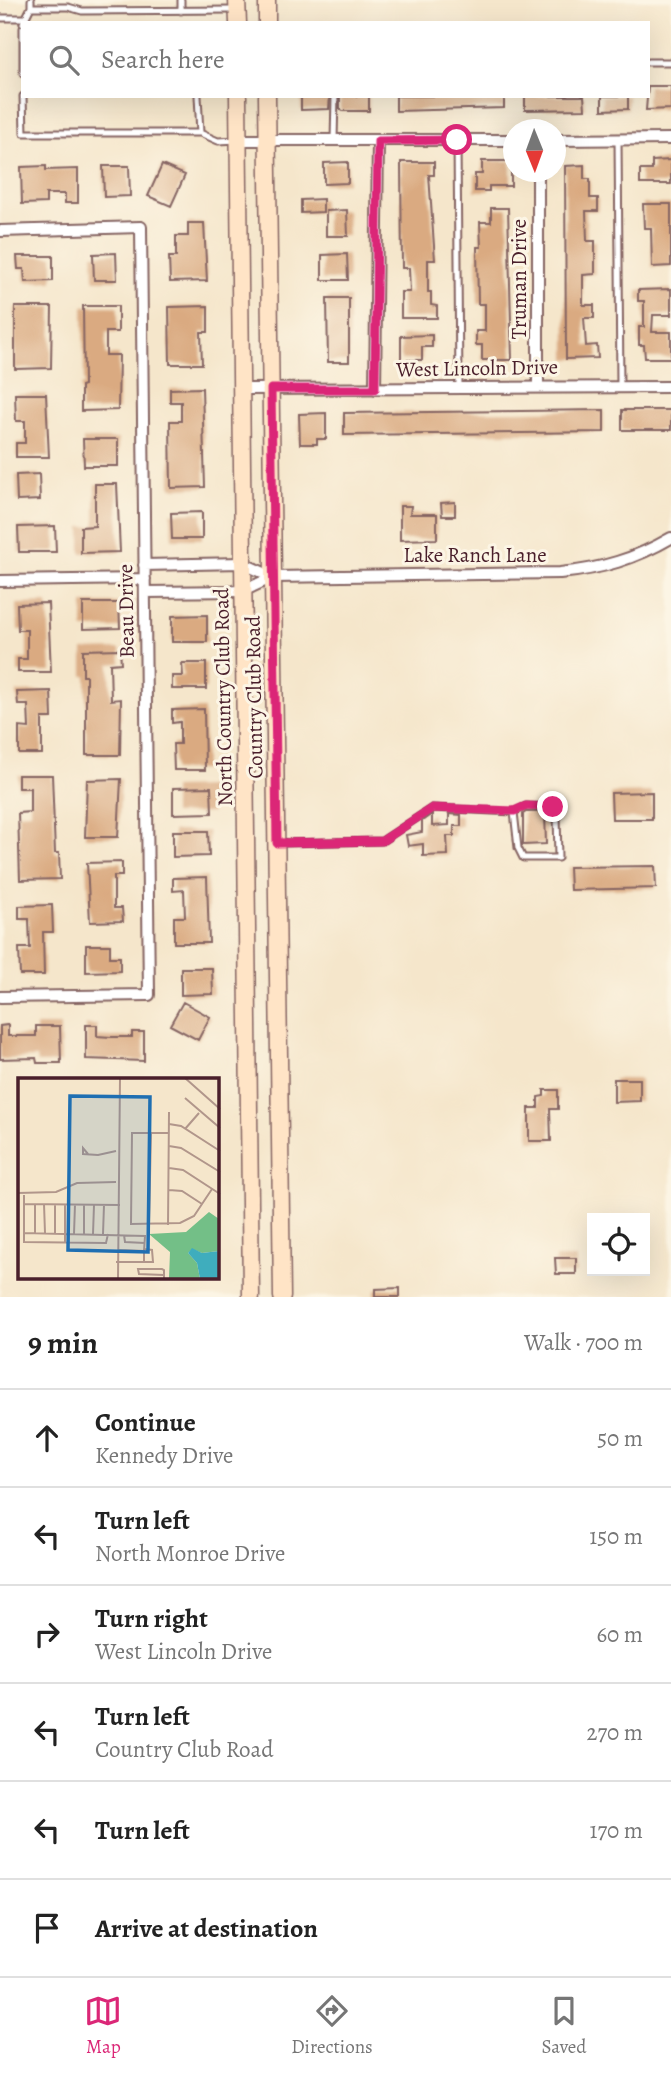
<!DOCTYPE html>
<meta charset="utf-8">
<style>
body{margin:0;font-family:Alegreya,serif;background:#f2f2f2;color:#222}
.controls{position:absolute;right:21px;bottom:21px;display:grid;overflow:hidden;border-radius:0px;box-shadow:0 7px 28px #0002}
.controls button{width:63px;height:63px;display:grid;place-items:center;padding:0;border:0;border-bottom:2px solid #e0e0e0;background:#fff;color:#222;font:35px sans-serif}
.compass{position:absolute;left:503px;top:119px;width:63px;height:63px;border-radius:50%;background:#fff;box-shadow:0 7px 28px #0002;rotate:179deg}
.stop{position:absolute;width:21px;height:21px;margin:-16px;border:5px solid #db2777;border-radius:50%;background:#fff}
.stop.end{background:#db2777;border-color:#fff;box-shadow:0 2px 7px #0008}
.list{margin:0;padding:0;list-style:none}
h2{display:flex;justify-content:space-between;align-items:center;height:91px;margin:0;padding:0 28px;font-size:30px}
h2 small{font-size:23px;font-weight:400;color:#767676}
.list li{display:grid;grid-template-columns:46px 1fr auto;gap:21px;align-items:center;box-sizing:border-box;height:98px;padding:0 28px;border-top:2px solid #e0e0e0}
.list b{display:block;font-size:26px;white-space:nowrap}
.list p{margin:0;font-size:23px;white-space:nowrap;color:#767676}
.list em{font-size:23px;font-style:normal;color:#767676}
.icon{flex:none;width:38px;height:38px;fill:none;stroke:currentColor;stroke-width:2;stroke-linecap:round;stroke-linejoin:round}
.map{position:relative;flex:none;width:671px;height:1297px;overflow:hidden}
.search{position:absolute;background:#fff;box-shadow:0 7px 28px #0002;left:21px;right:21px;top:21px;height:77px;display:flex;align-items:center;gap:18px;box-sizing:border-box;padding:0 24px;border-radius:0px;color:#767676;font-size:26px}
.sheet{height:679px;background:#fff}
nav{display:flex;justify-content:space-around;align-items:center;box-sizing:border-box;height:98px;border-top:2px solid #e0e0e0;background:#fff;font-size:19px;color:#767676}
nav a{display:grid;justify-items:center;gap:4px}
nav .on{color:#db2777}
.map>svg:first-child{display:block}
</style>
<div class="map">
<svg width="671" height="1297" viewBox="0 0 671 1297">
<rect width="100%" height="100%" fill="#fcf5e5"/>
<filter id="ink" filterUnits="userSpaceOnUse"><feTurbulence type="fractalNoise" baseFrequency=".0143" numOctaves="2"/><feDisplacementMap in="SourceGraphic" scale="14" xChannelSelector="R" yChannelSelector="G"/><feConvolveMatrix kernelMatrix="1 2 1 2 8 2 1 2 1" color-interpolation-filters="sRGB"/></filter>
<filter id="wash" filterUnits="userSpaceOnUse"><feTurbulence type="fractalNoise" baseFrequency=".00686" numOctaves="4" result="noise"/><feDisplacementMap in="SourceGraphic" scale="28" xChannelSelector="R" yChannelSelector="G"/><feGaussianBlur stdDeviation="1.57" result="paint"/><feColorMatrix in="noise" values="0 0 0 0 0 0 0 0 0 0 0 0 0 0 0 0 0 1.4 0 .05"/><feComposite in="paint" operator="in"/></filter>
<g filter="url(#wash)">
<rect width="100%" height="100%" fill="#f5e6cb"/>
<g id="blocks">
<path fill="#daaa81" d="M648,86H671V109L646,110Z
M301,96H330L329,109L301,110Z
M340,96H369V111H343L340,109Z
M396,96H504V108L396,111Z
M525,96H584L585,109L525,110Z
M602,96H628V109L602,110Z
M671,160V184H640V170H652V161Z
M482,161H511V186H489V191H475V174H482Z
M348,162V183L324,184V163Z
M401,162H434V175H429L435,260H428V292H431V305L437,306V318H401V292H410L409,268H402Z
M162,165L185,175L171,206L148,196Z
M584,165V179H590V198H598V211H586L587,241H595V274L583,275V305H594V318H584L586,346L597,345L598,358L566,359L565,166Z
M46,166V170L78,169V203H65V194H46V203L22,204L21,167Z
M103,166H129L130,196L104,197Z
M323,199V212L301,213V200Z
M643,204H671V266L652,267L651,228H644Z
M491,208H508L512,360H482V345H476V331H485V304H478L477,247H481L480,222H491Z
M347,210L348,236H326V211Z
M188,223H204L207,281L170,282L169,257H176V236H188Z
M116,253L117,280H94L93,254Z
M347,254L348,280H322V255Z
M17,256H53V281L25,282L24,269H18Z
M671,289V315H653L652,332H671V358H645L644,345H639V327H644V301H638V290Z
M327,298H349V362H328Z
M83,306H118V332H106V355H119L118,410L81,411V386L84,385Z
M208,306V332H201L202,364H170L169,307Z
M15,307H52L51,368L15,369Z
M432,335V347H422V360H401V336Z
M202,388L205,487L171,488L170,421H181V402H170V389Z
M15,394H46L49,457H16V443H25V421H16Z
M604,410V432L344,435V413Z
M622,410H671V430H622Z
M326,413V439H317V444H300L299,414Z
M83,439H118V466H84Z
M39,474L40,500L17,501L16,475Z
M95,484H117L120,552L81,553V527L95,526Z
M455,502V516H442L441,503Z
M400,506H411L410,514H437V539L400,540Z
M202,512V539H172L171,513Z
M55,526L56,552H19L18,527Z
M48,603L51,672H18V659H27V630H18L17,604Z
M83,603H119L120,628L83,629Z
M207,615V642H172V616Z
M120,649L121,663L110,664L111,700L121,699L120,755H86V676H83V650Z
M182,663H206V689H172V676H183Z
M51,691L52,718H42V754H19V727L29,728L28,705H18L17,692Z
M204,709L205,770H174L173,744H180V722L172,723V710Z
M18,775H52L55,853H59L60,879L20,880L18,813L30,812V788H18Z
M121,779L118,837H85L87,780Z
M211,787L212,813L173,814V788Z
M652,792V819H612L611,793Z
M526,812H545L546,844L523,845V814Z
M432,814V826L449,825V814L461,815V826H454V836H447L448,855L423,856V844L408,846L406,835L422,832V821Z
M173,831H208L209,856L173,857Z
M122,862V876H114V908H122L123,921L90,922L87,863Z
M655,866L656,888L570,890L569,867Z
M207,877L209,943H174V917H185L184,890L173,891V878Z
M52,905L53,932H43L44,975H20L19,948H30L29,919H19V906Z
M86,945H110V957H120V971L86,972Z
M181,968H212L213,994L181,995Z
M183,1002L210,1017L198,1040L170,1025Z
M8,1025V1036H36V1026H60L61,1063H37L36,1058L0,1059V1026Z
M86,1025H97V1036L111,1037H132V1032H144V1061L86,1059Z
M614,1079H640V1101L614,1102Z
M544,1090H558V1109H550L551,1141H529V1108H538V1097L544,1096Z
M555,1258H576V1274H556Z
M400,1288V1297H375V1289Z"/>
</g>
</g>
<g filter="url(#ink)">
<use href="#blocks" fill-opacity="0" stroke="#866563" stroke-width="2"/>
<g fill="none" stroke-linecap="round" stroke-linejoin="round">
<g stroke="#866563" stroke-width="9">
<path id="lane" d="M31,0V7H68L82,11L234,10
M181,0V11
M0,18H24
M23,23L31,7
M23,28V73
M648,62H671
M23,96L24,133H200L218,141L238,140
M198,96L200,133
M618,139L620,387
M334,140L335,96
M457,140L459,387
M280,843L382,841L432,808L514,812L526,806L553,807L557,814L558,858H523L518,848L514,812"/>
</g>
<g stroke="#866563" stroke-width="14">
<path id="street" d="M238,140H514
M556,140L671,139
M0,231L141,227L149,995L0,997
M538,387V172
M241,389L671,387
M375,389L378,141
M144,565L242,563L273,577L243,591L145,592
M273,577L560,573C601,569 635,559 671,538
M0,581L145,579"/>
</g>
<g stroke="#866563" stroke-width="19">
<path id="secondary" d="M237,0L238,23
M267,0V23
M238,96L251,1297
M267,96L282,1297"/>
</g>
<use href="#lane" stroke="#fff" stroke-width="5"/>
<use href="#street" stroke="#fff" stroke-width="10"/>
<use href="#secondary" stroke="#ffe4c6" stroke-width="16"/>
</g>
</g>
<g fill="none" stroke-linecap="round" stroke-linejoin="round" filter="url(#ink)">
<path stroke="#db2777" stroke-width="9" d="M457,140L378,141L375,389H271L277,843L382,841L432,808L514,811L526,806L553,807"/>
</g>
<g text-anchor="middle" stroke-width="6" stroke-linejoin="round" paint-order="stroke">
<g font-size="21" fill="#4a1f2b" stroke="#fcf5e5">
<text transform="translate(519 279) rotate(-90)" y="7">Truman Drive</text>
<text transform="translate(477 368) rotate(-1)" y="7">West Lincoln Drive</text>
<text x="475" y="562">Lake Ranch Lane</text>
<text transform="translate(126 611) rotate(-91)" y="7">Beau Drive</text>
<text transform="translate(223 697) rotate(-91)" y="7">North Country Club Road</text>
<text transform="translate(254 697) rotate(-91)" y="7">Country Club Road</text>
</g>
</g>
<g transform="translate(18 1078)">
<rect width="201" height="201" fill="#f5e6cb"/>
<path d="M191,134L201,141V173L184,175L174,171L170,175L179,185L182,201H151L152,174L131,156L168,154Z" fill="#73bf87"/>
<path d="M174,170L184,175L201,173V201H182L179,185L170,175Z" fill="#3fadbd"/>
<path fill="none" stroke="#b1968b" stroke-width="2" d="M167,0L202,31M167,20L202,50M151,46L163,48L202,73M167,51L181,35M151,55H114L113,146L162,145L176,138L194,111M151,68L163,70L202,94M70,76L65,70V76L80,77L98,73M151,90L165,92L202,116M151,112L164,113L184,126M0,115L38,114L59,105L98,104M6,117V164L88,165L90,156M6,126L102,127M26,126L27,155M131,146L133,55M150,147L151,34M6,155L127,158L126,173M17,155V126M37,155V126M56,156L57,126M66,156V126M75,156L76,127M85,156L86,127M106,157L107,164L127,165M47,165V126M98,184H126V173L101,172M126,184H135L134,172L127,171M146,197L121,196L120,191H144L146,192V201M100,201L102,0"/>
<path fill="#1f6fb2" fill-opacity="0.15" stroke="#1f6fb2" stroke-width="3.5" d="M52,18L132,19L130,174L50,172Z"/>
<rect width="201" height="201" fill="none" stroke="#4a1f2b" stroke-width="3.5"/>
</g>
</svg>
<div class="controls">
<button><svg class="icon" aria-label="locate" viewBox="0 0 24 24"><circle cx="12" cy="12" r="6"/><path d="M12 2v4M12 18v4M2 12h4M18 12h4"/></svg></button>
</div>
<svg class="compass" viewBox="-18 -18 36 36"><path d="M0-13l5 13h-10z" fill="#e53935"/><path d="M0 13l5-13h-10z" fill="#767676"/></svg>
<div class="stop" style="left:457px;top:140px"></div>
<div class="stop end" style="left:553px;top:807px"></div>
<div class="search"><svg class="icon" aria-label="search" viewBox="0 0 24 24"><circle cx="10" cy="10" r="6"/><path d="M15 15l6 6"/></svg>Search here</div>
</div>
<section class="sheet">
<h2>9 min<small>Walk · 700 m</small></h2>
<ul class="list">
<li><svg class="icon" aria-label="ahead" viewBox="0 0 24 24"><path d="M12 20V5M6 11l6-6 6 6"/></svg><div><b>Continue</b><p>Kennedy Drive</p></div><em>50 m</em></li>
<li><svg class="icon" aria-label="left" viewBox="0 0 24 24"><path d="M17 20v-9H6M10 6l-5 5 5 5"/></svg><div><b>Turn left</b><p>North Monroe Drive</p></div><em>150 m</em></li>
<li><svg class="icon" aria-label="right" viewBox="0 0 24 24"><path d="M7 20v-9h11M14 6l5 5-5 5"/></svg><div><b>Turn right</b><p>West Lincoln Drive</p></div><em>60 m</em></li>
<li><svg class="icon" aria-label="left" viewBox="0 0 24 24"><path d="M17 20v-9H6M10 6l-5 5 5 5"/></svg><div><b>Turn left</b><p>Country Club Road</p></div><em>270 m</em></li>
<li><svg class="icon" aria-label="left" viewBox="0 0 24 24"><path d="M17 20v-9H6M10 6l-5 5 5 5"/></svg><div><b>Turn left</b></div><em>170 m</em></li>
<li><svg class="icon" aria-label="arrive" viewBox="0 0 24 24"><path d="M6 21V4h12l-3 4 3 4H6"/></svg><div><b>Arrive at destination</b></div></li>
</ul>
</section>
<nav>
<a class="on"><svg class="icon" aria-label="map" viewBox="0 0 24 24"><path d="M3 6l6-2 6 2 6-2v14l-6 2-6-2-6 2zM9 4v14M15 6v14"/></svg>Map</a>
<a><svg class="icon" aria-label="directions" viewBox="0 0 24 24"><path d="M12 3l9 9-9 9-9-9zM9 14v-3h6M13 9l2 2-2 2"/></svg>Directions</a>
<a><svg class="icon" aria-label="saved" viewBox="0 0 24 24"><path d="M7 4h10v16l-5-4-5 4z"/></svg>Saved</a>
</nav>
